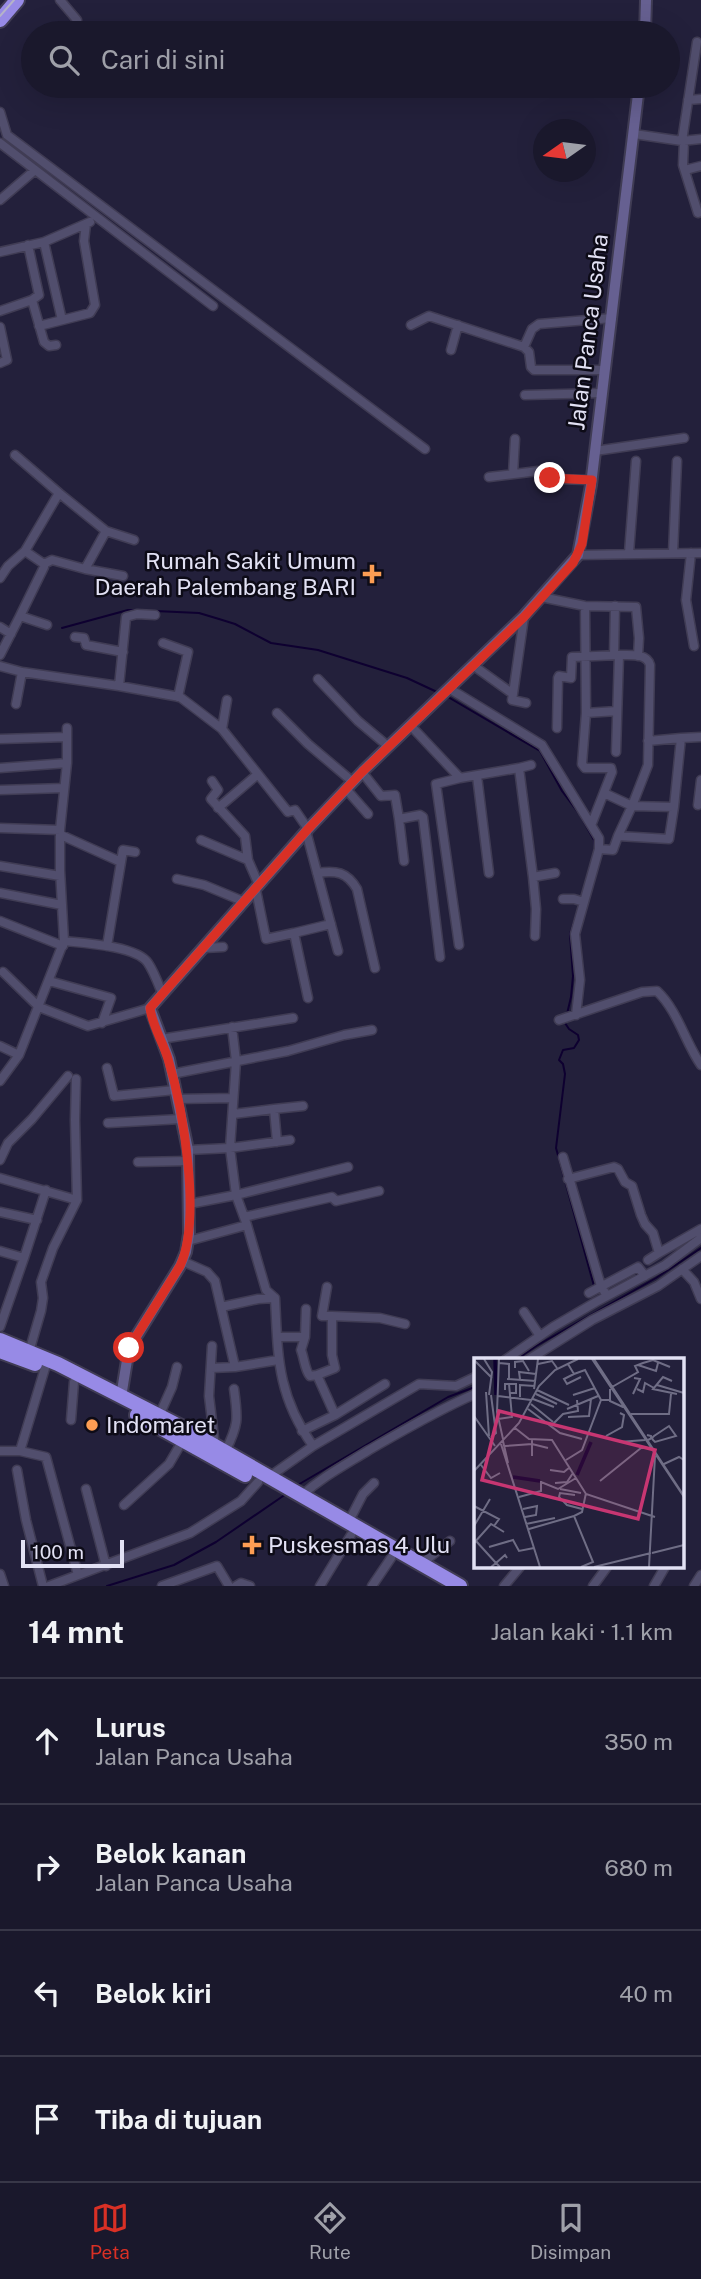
<!DOCTYPE html>
<html lang="id">
<meta charset="utf-8">
<style>
body{margin:0;font-family:"Public Sans",sans-serif;background:#232134;color:#f1f3f6}
.compass{position:absolute;left:533px;top:119px;width:63px;height:63px;border-radius:50%;background:#1a182c;box-shadow:0 7px 28px #0002;rotate:256deg}
.scale{position:absolute;left:21px;bottom:18px;width:103px;box-sizing:border-box;padding-left:7px;border:4px solid #e2e1f4;border-top:0;font-size:19px;line-height:24px;white-space:nowrap;color:#e2e1f4;-webkit-text-stroke:5px #0d0b17;paint-order:stroke}
.stop{position:absolute;width:21px;height:21px;margin:-16px;border:5px solid #d93025;border-radius:50%;background:#fff}
.stop.end{background:#d93025;border-color:#fff;box-shadow:0 2px 7px #0008}
.list{margin:0;padding:0;list-style:none}
h2{display:flex;justify-content:space-between;align-items:center;height:91px;margin:0;padding:0 28px;font-size:30px}
h2 small{font-size:23px;font-weight:400;color:#9fa0a9}
.list li{display:grid;grid-template-columns:46px 1fr auto;gap:21px;align-items:center;box-sizing:border-box;height:126px;padding:0 28px;border-top:2px solid #383748}
.list b{display:block;font-size:26px;white-space:nowrap}
.list p{margin:0;font-size:23px;white-space:nowrap;color:#9fa0a9}
.list em{font-size:23px;font-style:normal;color:#9fa0a9}
.icon{flex:none;width:38px;height:38px;fill:none;stroke:currentColor;stroke-width:2;stroke-linecap:round;stroke-linejoin:round}
.map{position:relative;flex:none;width:701px;height:1586px;overflow:hidden}
.search{position:absolute;background:#1a182c;box-shadow:0 7px 28px #0002;left:21px;right:21px;top:21px;height:77px;display:flex;align-items:center;gap:18px;box-sizing:border-box;padding:0 24px;border-radius:38px;color:#9fa0a9;font-size:26px}
.sheet{height:595px;background:#1a182c}
nav{display:flex;justify-content:space-around;align-items:center;box-sizing:border-box;height:98px;border-top:2px solid #383748;background:#1a182c;font-size:19px;color:#9fa0a9}
nav a{display:grid;justify-items:center;gap:4px}
nav .on{color:#d93025}
.map>svg:first-child{display:block}
</style>
<div class="map">
<svg width="701" height="1586" viewBox="0 0 701 1586">
<rect width="100%" height="100%" fill="#23203b"/>
<g fill="none" stroke-linecap="round" stroke-linejoin="round">
<path stroke="#0e0030" stroke-width="2" d="M155,611L199,613L219,619L235,624L271,643L318,650L407,678L437,692
M62,628L128,610H136
M448,697L540,751L562,791L580,815L594,840L595,847
M567,1014L571,997L573,976L570,934L580,903
M565,1023L569,1029L578,1035L579,1040L574,1048L563,1050L559,1060L563,1064L565,1074L556,1148L594,1286
M516,1360L536,1346L656,1278L701,1248
M296,1486L448,1397L475,1387
M107,1586L174,1565L216,1542L286,1494"/>
<g stroke="#403c54" stroke-width="11">
<path id="street" d="M60,0L77,20
M688,100L701,99
M0,112L7,135L425,449
M634,134L682,141L701,139
M682,141L697,42
M684,141L683,165L698,213
M0,143L213,306
M685,170L701,166
M0,200L35,170
M44,242L62,320
M28,245L39,295L32,300L44,342L49,346L56,345
M0,252L44,242L90,222
M0,311L32,300
M411,325L429,316L524,347L532,329L539,324L612,318
M39,326L90,313L95,305L84,241L86,224
M0,327L7,360L0,363
M524,347L529,352L531,367L534,370H605
M451,350L458,325
M525,395L602,393
M595,451L684,438
M15,455L59,493L25,551
M513,474L515,439
M489,477L538,471L554,479L591,480
M59,493L106,531L85,569L123,576
M106,531L134,540
M629,553L636,461
M673,553L677,461
M691,553L686,600L694,646
M578,555L701,553
M44,564L52,560L85,569
M0,578L8,566L25,551L44,564V567L20,616L47,625
M541,597L585,606L636,607L639,638L638,656
M585,606L586,713L582,764L585,768H611L612,772L592,823
M0,627L11,634
M75,637L84,638L86,645L123,652
M163,643L188,652L178,697
M0,655L20,616
M614,655L615,606
M619,655C630,655 647,653 650,665L648,765L632,806L674,807L681,738L701,737
M0,666L22,672L119,686L180,697L222,729L288,812L295,810L308,829
M474,666L513,694L512,700L526,703
M318,679L358,721L389,747
M119,686L126,617L137,614L155,615
M450,689L542,745L599,838V849L575,934L580,980L576,1015
M513,694L524,617
M16,704L22,672
M277,713L308,744L353,782
M586,713L617,711
M411,726L460,778L519,768L533,877L555,873
M557,728L558,678L559,676L571,678L572,657L619,655L616,752
M222,729L227,700
M0,739L67,737
M648,741L681,738
M0,768L67,763
M519,768L531,765
M362,772L381,796L395,795L399,819L420,815L423,817L440,957
M477,776L489,873
M212,781L218,790L211,799L245,836L248,860L259,885
M346,789L368,814
M0,790L64,788
M604,793L632,806L618,836
M698,805L701,780
M218,808L258,774
M399,819L404,861
M0,828L60,830
M306,831L338,951
M61,835L121,862L107,946
M201,840L248,860
M599,849L613,850L618,836L669,839L674,807
M121,862L123,850L135,852
M0,866L60,876
M317,873C336,870 347,872 357,889L375,968
M533,877L536,909L535,936
M177,879L204,885L245,902
M256,890L266,939L294,933L308,998
M0,893L62,905
M563,899H574L584,902
M0,921L63,946
M294,933L331,924
M64,941C84,943 137,946 148,963C154,972 158,983 162,993
M459,945L436,784L460,778
M204,948L223,947
M3,972L39,1007L88,1026L150,1008
M49,981L111,998L102,1023
M559,1020L642,992L657,991C678,1011 685,1042 701,1065
M232,1027L236,1061L230,1148L236,1195L348,1167
M161,1039L293,1018
M0,1046L19,1055
M107,1068L114,1096L175,1090
M172,1074L288,1051L344,1035L372,1030
M0,1081L19,1055L64,941L60,870V830L67,763V728
M177,1099L233,1098
M233,1114L274,1109
M108,1123L181,1119
M277,1142L274,1109L303,1106
M188,1150L230,1148L290,1140
M563,1157L601,1286L607,1296
M0,1160L8,1143L32,1119L68,1076
M138,1162L188,1161
M0,1178L77,1200
M568,1179L614,1167L618,1169L625,1182L632,1186L641,1215L645,1224L653,1233L659,1253L701,1229
M189,1204L236,1195L247,1225L266,1290L275,1298C278,1357 277,1395 313,1446
M0,1212L37,1220
M244,1217L332,1197L336,1201L379,1191
M188,1241L247,1225
M0,1251L24,1258L0,1327
M24,1258L46,1190
M648,1260L659,1253
M182,1261L207,1272L215,1281L235,1367
M682,1269L694,1282L701,1299
M327,1287L322,1316H332V1355L335,1368L317,1375L335,1415
M589,1293L638,1267L645,1276
M221,1307L258,1299L275,1298
M524,1312L540,1336
M332,1316L380,1318L405,1324
M277,1337H305L306,1309
M305,1337L301,1350C304,1357 305,1371 310,1376L317,1375
M212,1346L209,1396L215,1446
M29,1352L41,1311L43,1298L41,1282L53,1248L77,1200L75,1120L76,1079
M505,1360L553,1327L596,1302L665,1265L701,1238
M528,1360L592,1320L658,1286L701,1256
M211,1368L235,1367L278,1360
M159,1416L172,1387L177,1367
M71,1420L74,1382
M302,1431L335,1415L385,1384
M0,1451H20L46,1457L78,1575
M20,1451L45,1368
M225,1452C239,1424 238,1419 234,1389
M17,1470L26,1520L43,1586
M269,1477L313,1446L419,1384L456,1386L475,1377
M86,1489L106,1566
M301,1496C322,1477 345,1465 369,1450C404,1430 438,1410 475,1394
M124,1505L169,1464L183,1440
M348,1523L363,1494L374,1483
M421,1564L450,1541
M0,1574L4,1586
M49,1586L190,1533L241,1501L258,1482
M162,1586L217,1566L229,1586
M236,1586L241,1583L250,1586
M320,1586L351,1535
M372,1586L391,1558
M504,1586L520,1567
M593,1586L607,1567
M654,1586L665,1567
M694,1586L701,1575"/>
</g>
<g stroke="#403c54" stroke-width="14">
<path id="secondary" d="M645,33L646,0
M121,1397L129,1348L180,1266L186,1252L189,1234L188,1150L169,1059L150,1008L308,829L364,770L524,616L578,555L591,485L639,86"/>
</g>
<g stroke="#403c54" stroke-width="18">
<path id="highway" d="M0,20L17,0
M0,1340L58,1364L187,1430L460,1586
M0,1351L35,1364
M137,1415L245,1475"/>
</g>
<use href="#street" stroke="#514e6d" stroke-width="8"/>
<use href="#secondary" stroke="#666091" stroke-width="10"/>
<use href="#highway" stroke="#978ae6" stroke-width="14"/>
<path stroke="#b5b3c8" stroke-width="2" d="M0,16L14,0"/>
</g>
<g fill="none" stroke-linecap="round" stroke-linejoin="round">
<path stroke="#d93025" stroke-width="9" d="M129,1348L180,1266C202,1219 183,1108 168,1059C163,1042 152,1025 150,1008L308,829L362,772L524,617L573,563L582,544L592,480L550,478"/>
</g>
<g fill="#fc9d53" stroke="#0d0b17" stroke-width="2.5">
<path d="M368.5 563.5h7v7h7v7h-7v7h-7v-7h-7v-7h7z"/>
<circle cx="92" cy="1425" r="7"/>
<path d="M248.5 1534.5h7v7h7v7h-7v7h-7v-7h-7v-7h7z"/>
</g>
<g text-anchor="middle" stroke-width="5" stroke-linejoin="round" paint-order="stroke">
<g font-size="23" fill="#e2e1f4" stroke="#0d0b17">
<text transform="translate(588 332) rotate(-83)" y="8">Jalan Panca Usaha</text>
</g>
<g font-size="23" fill="#e2e1f4" stroke="#0d0b17" text-anchor="start">
<text x="356" y="569" text-anchor="end">Rumah Sakit Umum<tspan x="356" dy="26">Daerah Palembang BARI</tspan></text>
<text x="106" y="1433">Indomaret</text>
<text x="268" y="1553">Puskesmas 4 Ulu</text>
</g>
</g>
<g transform="translate(474 1358)">
<rect width="210" height="210" fill="#23203b"/>
<path fill="none" stroke="#0e0030" stroke-width="3.5" d="M21,1L22,37M103,117L117,84M39,119L66,123"/>
<path fill="none" stroke="#6f6d85" stroke-width="2" d="M10,1L18,14L15,37M25,1L23,54L29,81M118,1L210,139M120,1L210,138M0,2L18,20M25,5L35,6V21M64,6L78,3L83,10M94,6L100,16L90,21L93,26L107,19M164,7L182,13L184,5M41,10V4L49,3L55,13M100,16L111,12L127,42H136M33,21L62,23M46,21L45,14L62,16M198,23L189,19L179,31L203,36M183,27L210,35M138,29L164,14L161,8L169,5L179,2L196,9M60,31L64,1M136,31V43L149,49M163,31L169,34L171,25L180,30M31,32V26H42V35H35M63,32L95,47M12,34L15,78M62,36L83,46M159,36L166,21L160,20M99,37L121,30M24,38L57,42M46,39V27L61,28M59,41L80,49M57,46L79,64M54,51L86,75L108,81M93,51L124,38M157,56H195L197,36M0,58L21,88M94,59L115,58L117,41M24,61L38,59L35,26M77,68L89,56L104,53L103,42M41,70L55,81L78,82L112,136L181,159M173,77L177,78V79L178,80L179,82L181,84L202,78L195,68L180,78L178,80L174,82M132,78L148,69L150,57L146,55M17,79L22,75L17,37M29,83L34,105M145,84L171,82M27,86L66,209M31,88L58,86V81M58,98V86L74,90M92,102L108,92L127,42M190,106L205,99L210,102M7,107L17,120L26,115M76,112L90,114L96,109M0,113L45,65L65,28L81,12L104,1M126,123L167,90H176M67,124L84,131L102,120M81,125L93,124L99,115M86,131L107,135M101,137L86,135L85,139L93,147L108,151M45,139L67,133V123M0,148L25,161L20,168M49,151L63,148L62,157L51,159M52,166L81,160M0,168L16,141M55,171L100,158M2,183L22,205L17,209M0,185L17,166L30,174M15,189L39,182L45,193L60,190M178,195L210,187M26,209L22,205L31,197L33,200M107,209L119,204L100,158L108,154L112,135M120,209L177,195M175,209L181,98"/>
<path fill="#c73672" fill-opacity="0.15" stroke="#c73672" stroke-width="3.5" d="M25,53L181,92L164,161L8,122Z"/>
<rect width="210" height="210" fill="none" stroke="#e2e1f4" stroke-width="3.5"/>
</g>
</svg>
<svg class="compass" viewBox="-18 -18 36 36"><path d="M0-13l5 13h-10z" fill="#e53935"/><path d="M0 13l5-13h-10z" fill="#9fa0a9"/></svg>
<div class="scale">100 m</div>
<div class="stop" style="left:129px;top:1348px"></div>
<div class="stop end" style="left:550px;top:478px"></div>
<div class="search"><svg class="icon" aria-label="search" viewBox="0 0 24 24"><circle cx="10" cy="10" r="6"/><path d="M15 15l6 6"/></svg>Cari di sini</div>
</div>
<section class="sheet">
<h2>14 mnt<small>Jalan kaki · 1.1 km</small></h2>
<ul class="list">
<li><svg class="icon" aria-label="ahead" viewBox="0 0 24 24"><path d="M12 20V5M6 11l6-6 6 6"/></svg><div><b>Lurus</b><p>Jalan Panca Usaha</p></div><em>350 m</em></li>
<li><svg class="icon" aria-label="right" viewBox="0 0 24 24"><path d="M7 20v-9h11M14 6l5 5-5 5"/></svg><div><b>Belok kanan</b><p>Jalan Panca Usaha</p></div><em>680 m</em></li>
<li><svg class="icon" aria-label="left" viewBox="0 0 24 24"><path d="M17 20v-9H6M10 6l-5 5 5 5"/></svg><div><b>Belok kiri</b></div><em>40 m</em></li>
<li><svg class="icon" aria-label="arrive" viewBox="0 0 24 24"><path d="M6 21V4h12l-3 4 3 4H6"/></svg><div><b>Tiba di tujuan</b></div></li>
</ul>
</section>
<nav>
<a class="on"><svg class="icon" aria-label="map" viewBox="0 0 24 24"><path d="M3 6l6-2 6 2 6-2v14l-6 2-6-2-6 2zM9 4v14M15 6v14"/></svg>Peta</a>
<a><svg class="icon" aria-label="directions" viewBox="0 0 24 24"><path d="M12 3l9 9-9 9-9-9zM9 14v-3h6M13 9l2 2-2 2"/></svg>Rute</a>
<a><svg class="icon" aria-label="saved" viewBox="0 0 24 24"><path d="M7 4h10v16l-5-4-5 4z"/></svg>Disimpan</a>
</nav>
